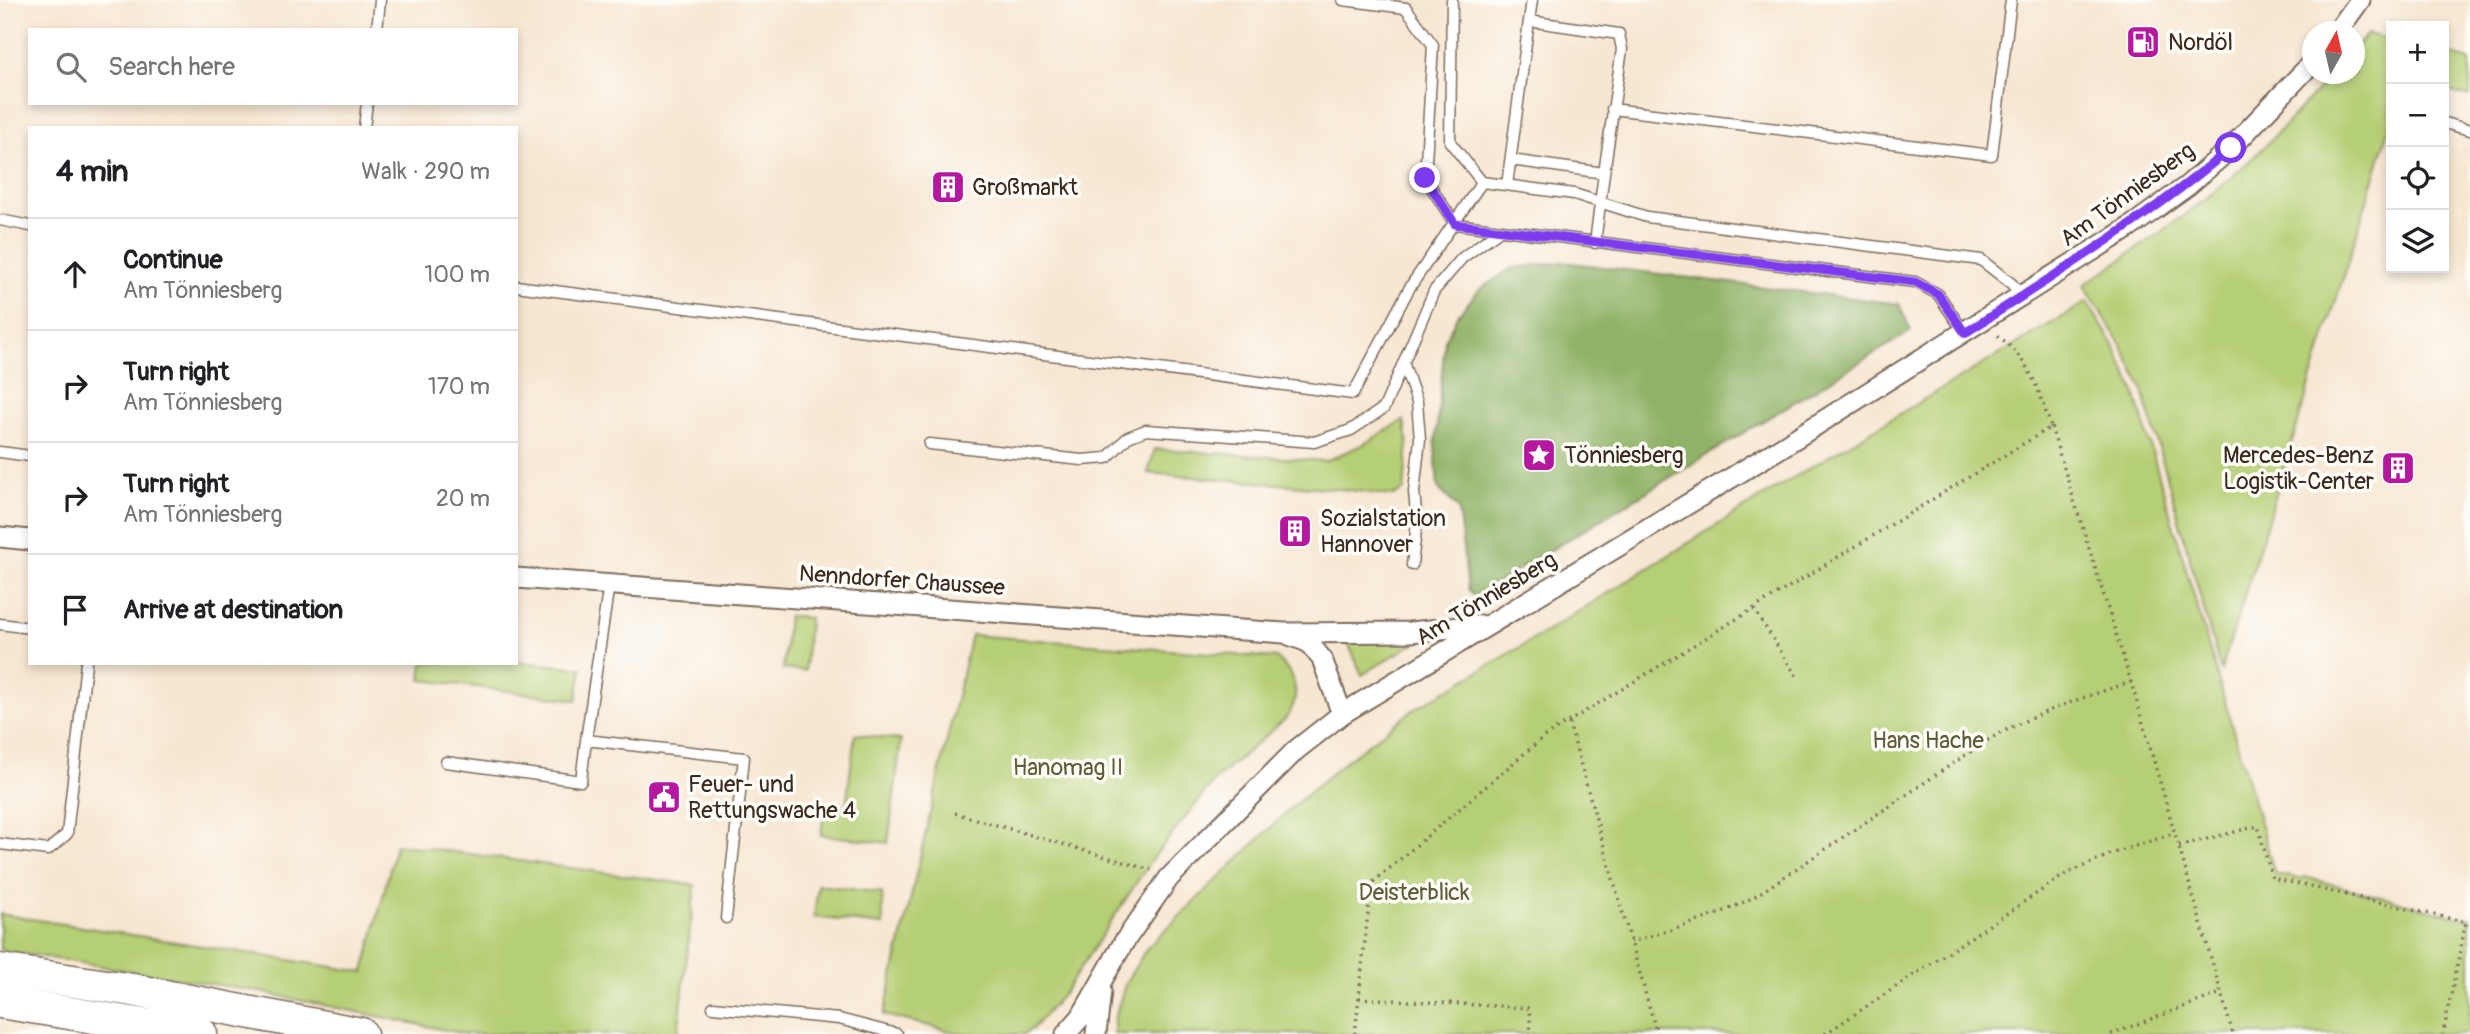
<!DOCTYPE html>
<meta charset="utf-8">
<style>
body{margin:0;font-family:Pangolin,sans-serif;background:#f6f6f6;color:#202124}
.controls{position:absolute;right:21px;top:21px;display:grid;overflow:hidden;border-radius:0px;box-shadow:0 4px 10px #0003}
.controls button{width:63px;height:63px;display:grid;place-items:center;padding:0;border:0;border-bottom:2px solid #e0e0e0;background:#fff;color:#202124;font:35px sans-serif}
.compass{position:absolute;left:2302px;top:21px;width:63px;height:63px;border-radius:50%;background:#fff;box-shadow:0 4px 10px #0003;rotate:8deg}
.stop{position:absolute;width:21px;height:21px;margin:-16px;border:5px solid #7c3aed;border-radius:50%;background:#fff}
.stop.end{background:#7c3aed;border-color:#fff;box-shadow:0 2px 7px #0008}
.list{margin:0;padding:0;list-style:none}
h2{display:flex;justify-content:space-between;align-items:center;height:91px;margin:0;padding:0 28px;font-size:30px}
h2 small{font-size:23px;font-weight:400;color:#757577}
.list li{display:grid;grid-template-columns:46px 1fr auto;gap:21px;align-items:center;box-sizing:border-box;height:112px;padding:0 28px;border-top:2px solid #e0e0e0}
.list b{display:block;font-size:26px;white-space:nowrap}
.list p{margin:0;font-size:23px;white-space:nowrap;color:#757577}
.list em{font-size:23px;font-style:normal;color:#757577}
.icon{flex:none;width:38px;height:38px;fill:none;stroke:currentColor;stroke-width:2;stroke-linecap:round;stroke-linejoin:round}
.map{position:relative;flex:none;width:2470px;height:1034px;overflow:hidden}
.search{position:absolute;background:#fff;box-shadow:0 4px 10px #0003;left:28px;top:28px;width:490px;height:77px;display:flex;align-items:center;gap:18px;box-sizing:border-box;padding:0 24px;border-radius:0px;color:#757577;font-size:26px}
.panel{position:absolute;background:#fff;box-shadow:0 4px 10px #0003;left:28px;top:126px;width:490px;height:539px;border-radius:0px}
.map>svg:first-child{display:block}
</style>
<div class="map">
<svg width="2470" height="1034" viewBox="0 0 2470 1034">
<rect width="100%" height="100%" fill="#fdfcf7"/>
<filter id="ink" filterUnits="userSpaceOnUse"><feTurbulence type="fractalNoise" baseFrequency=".0143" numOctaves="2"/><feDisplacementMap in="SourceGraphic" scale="14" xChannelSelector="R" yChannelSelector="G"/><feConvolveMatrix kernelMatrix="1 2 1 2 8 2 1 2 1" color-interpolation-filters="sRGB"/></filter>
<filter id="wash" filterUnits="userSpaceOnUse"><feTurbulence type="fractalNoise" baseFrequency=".00686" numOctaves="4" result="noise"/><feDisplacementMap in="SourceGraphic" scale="28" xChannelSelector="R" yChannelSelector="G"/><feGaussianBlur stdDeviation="1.57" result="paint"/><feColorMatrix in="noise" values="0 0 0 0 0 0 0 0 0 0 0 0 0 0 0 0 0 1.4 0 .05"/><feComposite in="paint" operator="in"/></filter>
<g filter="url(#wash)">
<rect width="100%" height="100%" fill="#f7e6d1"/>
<path fill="#b5cf74" stroke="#787c49" stroke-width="2" d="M2367,34L2391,40V123L2221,671L2142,387L2121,345L2084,285C2138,248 2195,211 2243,167C2275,138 2303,106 2332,74H2354L2355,48Z
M2444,53L2470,60V97L2444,90Z
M2087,302L2112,342L2134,390L2275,874L2299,879L2305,877L2458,917L2470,918V1034H1114V1020L1126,982L1147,948L1292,807L1347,760L1413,710L1539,636L1809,468Z
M1404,420L1408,442L1404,490L1393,496L1349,490L1148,473L1155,449L1325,461L1362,445Z
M788,616L809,618L805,671L783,669Z
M971,635L1276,658C1296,674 1302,697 1286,718L1215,780L1150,862L1064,993L1033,1028L1024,1034H962L884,1015Z
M1419,640L1362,675L1348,643Z
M516,662L582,668L577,700L421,680L423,663Z
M855,734L901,740L888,843L821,835L825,804L846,807Z
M396,844L695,885L678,1034H465L250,990L0,950V914L364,972Z
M818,885L882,893L883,925L814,917Z"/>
<path fill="#90b266" stroke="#666e42" stroke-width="2" d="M1564,262L1899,304L1911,331L1475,596L1468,589L1458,508L1438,488L1435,448L1445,340L1457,316L1479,290L1512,268Z"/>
</g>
<g filter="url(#ink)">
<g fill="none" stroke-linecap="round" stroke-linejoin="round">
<g stroke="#7d6c5d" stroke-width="13">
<path id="service" d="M1343,0L1406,8L1433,45L1425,178L1455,224L1915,282L1938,294L1964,332
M1452,0L1450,142L1482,182L1574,194L1647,217L1981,260L2012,284L2021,296
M1529,21L1532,0
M377,30L380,0
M1612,109L1992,155L2011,0
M2444,123L2470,130
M364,128L367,103
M1507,185L1529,21L1619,34L1622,49L1604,173L1511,160
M0,220L30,226
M1595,243L1604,173
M516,286L1353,394L1410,287L1482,182
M1404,365L1417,402L1420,439L1414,492L1417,522L1412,565
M929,444L1082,460L1107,458L1128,437L1146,430L1314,442L1351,430L1384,408L1434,291L1462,258L1500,230
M0,452L30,456
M609,584L586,740L744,758L726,918
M0,624L30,628
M446,762L581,781L586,740
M0,844L48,850L67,834L86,663
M713,1007L839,1019L897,1034"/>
</g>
<g stroke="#7d6c5d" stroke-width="23">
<path id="minor" d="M2337,32L2360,0
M0,537L30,540
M516,578L1284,633L1410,632L1480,625
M1289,635L1308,642L1322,659L1342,714
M1066,1034L1081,1017L1124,942L1169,878L1296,750L1342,714L1777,450L2130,227L2187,186L2231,148L2312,63
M1096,1034L1101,991"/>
</g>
<g stroke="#7d6c5d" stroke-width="35">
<path id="trunk" d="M0,970L133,990L361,1034
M0,1002L201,1034"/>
</g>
<path stroke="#7d6c5d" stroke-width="3.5" stroke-dasharray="2 5" stroke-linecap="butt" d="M2051,427L2131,682L2233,1034
M1754,609L1797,677
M1569,723L1657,1034
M955,813L1151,870
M2179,846L2258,826L2272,878L2466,922L2443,1034
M1630,942C1674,929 1717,918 1757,895L1988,740C2033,714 2081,698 2131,682
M1359,998L1529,1008L1531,1034
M1355,1034L1371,884L1545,736L2051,427C2037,386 2031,362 1996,334
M1825,1034L2066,874L2111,854L2175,833
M2111,1034L2221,993"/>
<use href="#service" stroke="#fff" stroke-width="10"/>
<use href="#minor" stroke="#fff" stroke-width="19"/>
<use href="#trunk" stroke="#fff" stroke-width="32"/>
</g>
</g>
<g fill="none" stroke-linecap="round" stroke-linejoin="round" filter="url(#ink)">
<path stroke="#7c3aed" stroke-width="9" d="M1425,178L1455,224L1915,282L1938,294L1965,333C2056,274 2148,218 2231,148"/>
</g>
<defs>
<g id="fuel-square" transform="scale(1.75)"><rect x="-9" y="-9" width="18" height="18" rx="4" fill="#b5179e" stroke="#fdfcf7"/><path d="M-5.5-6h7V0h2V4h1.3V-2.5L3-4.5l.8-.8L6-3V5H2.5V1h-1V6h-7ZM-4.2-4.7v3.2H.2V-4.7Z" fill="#fff"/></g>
<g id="building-square" transform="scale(1.75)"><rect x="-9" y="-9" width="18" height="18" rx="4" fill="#b5179e" stroke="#fdfcf7"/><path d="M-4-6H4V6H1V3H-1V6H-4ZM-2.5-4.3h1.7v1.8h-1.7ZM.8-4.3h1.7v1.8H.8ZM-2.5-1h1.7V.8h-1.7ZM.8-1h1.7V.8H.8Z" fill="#fff"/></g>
<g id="sight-square" transform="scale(1.75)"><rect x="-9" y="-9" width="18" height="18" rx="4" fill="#b5179e" stroke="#fdfcf7"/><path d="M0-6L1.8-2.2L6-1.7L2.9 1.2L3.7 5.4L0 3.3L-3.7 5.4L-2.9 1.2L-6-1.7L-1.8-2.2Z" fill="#fff"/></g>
<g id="civic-square" transform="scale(1.75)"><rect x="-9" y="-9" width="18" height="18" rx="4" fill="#b5179e" stroke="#fdfcf7"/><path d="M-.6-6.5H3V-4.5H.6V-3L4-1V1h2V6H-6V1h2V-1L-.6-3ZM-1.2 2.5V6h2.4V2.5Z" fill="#fff"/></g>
</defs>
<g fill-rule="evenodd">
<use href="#fuel-square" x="2143" y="42"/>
<use href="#building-square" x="948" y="187"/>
<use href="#sight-square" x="1539" y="455"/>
<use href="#building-square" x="2398" y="468"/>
<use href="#building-square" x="1295" y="531"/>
<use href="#civic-square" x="664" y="797"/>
</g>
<g text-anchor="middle" stroke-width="7" stroke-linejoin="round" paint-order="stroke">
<g font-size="23" fill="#3b2a1e" stroke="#fdfcf7" text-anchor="start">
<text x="2168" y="50">Nordöl</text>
<text x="972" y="195">Großmarkt</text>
<text x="1564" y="463">Tönniesberg</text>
<text x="2374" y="463" text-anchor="end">Mercedes-Benz<tspan x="2374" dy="26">Logistik-Center</tspan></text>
<text x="1320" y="526">Sozialstation<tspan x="1320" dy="26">Hannover</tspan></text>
<text x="688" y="792">Feuer- und<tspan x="688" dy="26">Rettungswache 4</tspan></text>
</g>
<g font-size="23" fill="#3b2a1e" stroke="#fdfcf7">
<text transform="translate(2127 194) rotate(-36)" y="8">Am Tönniesberg</text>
<text transform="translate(902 580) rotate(4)" y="8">Nenndorfer Chaussee</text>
<text transform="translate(1486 598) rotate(-31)" y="8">Am Tönniesberg</text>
</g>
<g font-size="23" fill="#605c38" stroke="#fdfcf7">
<text x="1928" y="748">Hans Hache</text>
<text x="1068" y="775">Hanomag II</text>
<text x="1414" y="900">Deisterblick</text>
</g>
</g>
</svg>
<div class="controls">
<button>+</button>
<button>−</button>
<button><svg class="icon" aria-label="locate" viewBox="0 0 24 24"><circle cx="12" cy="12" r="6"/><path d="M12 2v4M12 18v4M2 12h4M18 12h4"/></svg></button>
<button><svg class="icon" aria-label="layers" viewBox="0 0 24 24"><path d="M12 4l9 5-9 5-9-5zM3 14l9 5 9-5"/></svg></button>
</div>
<svg class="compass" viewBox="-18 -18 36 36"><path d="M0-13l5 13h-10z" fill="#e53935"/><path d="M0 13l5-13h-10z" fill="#757577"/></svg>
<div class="stop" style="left:2231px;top:148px"></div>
<div class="stop end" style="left:1425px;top:178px"></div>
<div class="search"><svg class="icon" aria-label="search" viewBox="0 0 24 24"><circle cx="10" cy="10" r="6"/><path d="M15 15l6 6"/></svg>Search here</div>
<section class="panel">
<h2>4 min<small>Walk · 290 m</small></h2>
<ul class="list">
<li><svg class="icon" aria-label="ahead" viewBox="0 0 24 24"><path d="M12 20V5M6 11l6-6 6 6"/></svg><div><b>Continue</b><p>Am Tönniesberg</p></div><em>100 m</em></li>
<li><svg class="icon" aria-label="right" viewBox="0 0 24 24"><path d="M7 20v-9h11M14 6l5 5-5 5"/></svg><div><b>Turn right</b><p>Am Tönniesberg</p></div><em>170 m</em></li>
<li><svg class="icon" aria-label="right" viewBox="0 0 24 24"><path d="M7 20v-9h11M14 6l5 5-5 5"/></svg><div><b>Turn right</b><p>Am Tönniesberg</p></div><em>20 m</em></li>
<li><svg class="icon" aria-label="arrive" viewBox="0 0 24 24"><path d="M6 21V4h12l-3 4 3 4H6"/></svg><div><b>Arrive at destination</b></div></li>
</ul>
</section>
</div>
